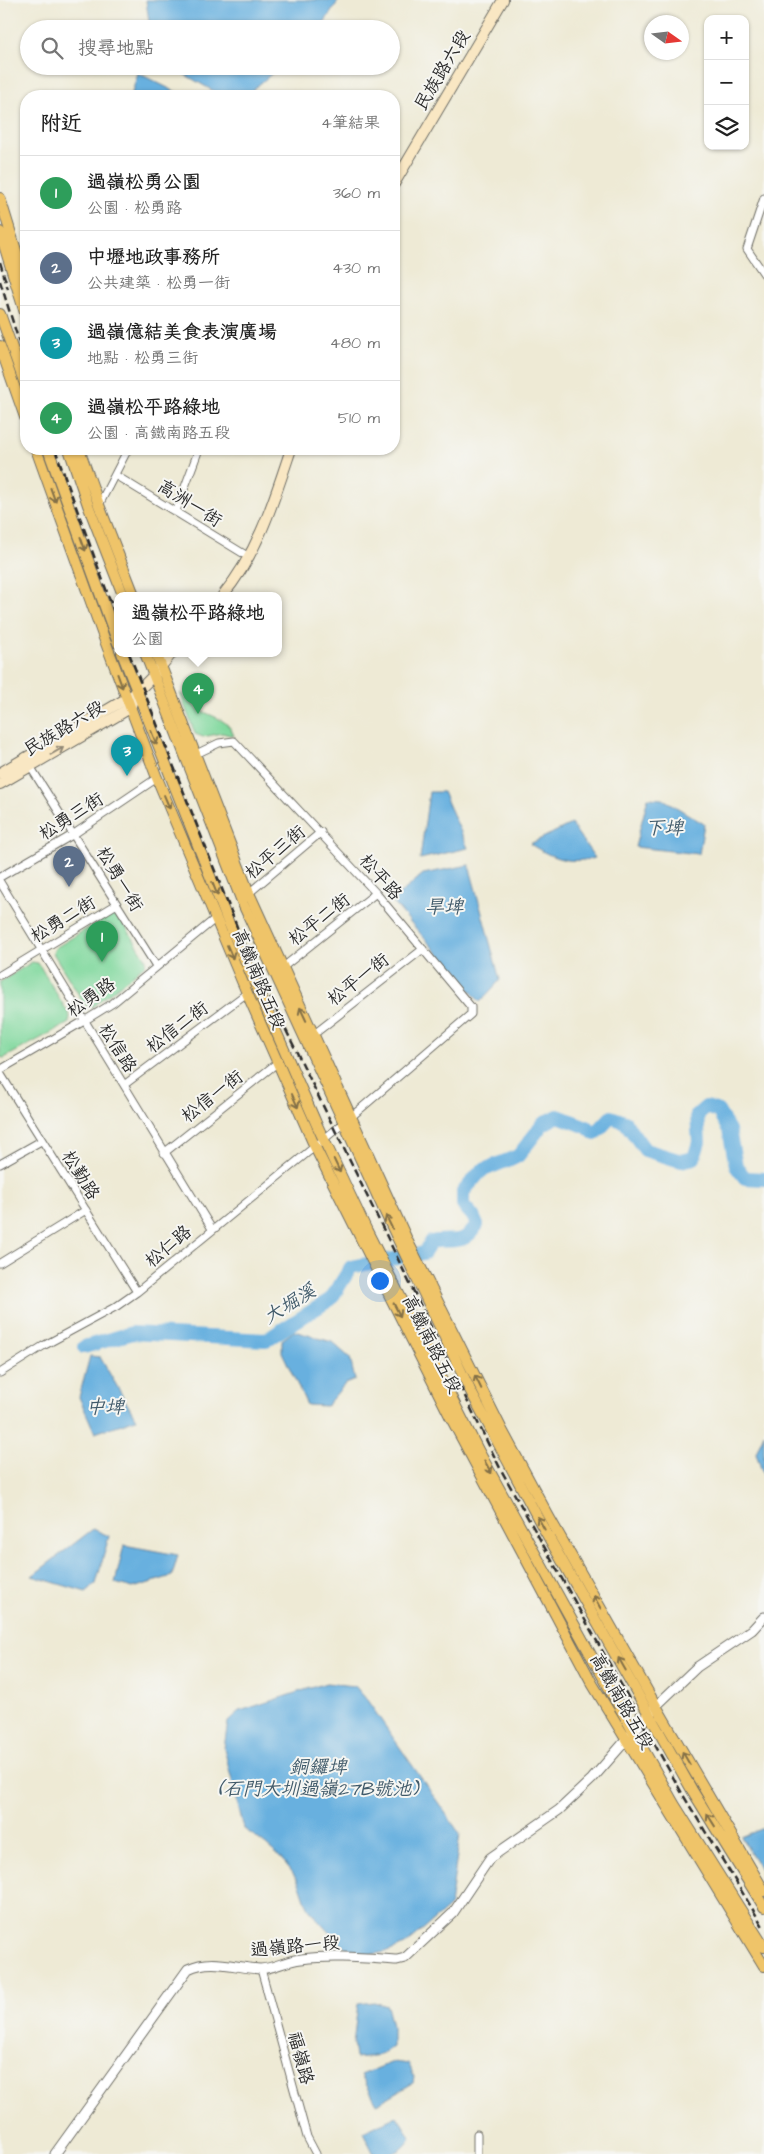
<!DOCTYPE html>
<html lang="zh-TW">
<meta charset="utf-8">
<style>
body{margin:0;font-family:"Architects Daughter","LXGW WenKai TC",sans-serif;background:#f2f2f2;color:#222}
.controls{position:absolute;right:15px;top:15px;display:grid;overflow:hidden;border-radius:10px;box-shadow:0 1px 4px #0004}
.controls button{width:45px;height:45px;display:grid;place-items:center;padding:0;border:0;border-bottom:1px solid #e0e0e0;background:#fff;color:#222;font:25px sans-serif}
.compass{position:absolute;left:644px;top:15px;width:45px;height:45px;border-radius:50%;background:#fff;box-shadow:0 1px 4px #0004;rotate:104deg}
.you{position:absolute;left:379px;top:1280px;width:18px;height:18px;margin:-12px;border:4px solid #fff;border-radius:50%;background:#1a73e8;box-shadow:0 0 0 8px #1a73e833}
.badge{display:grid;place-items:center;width:32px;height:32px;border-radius:50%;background:#d1495b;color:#fff;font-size:16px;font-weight:700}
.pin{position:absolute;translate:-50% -41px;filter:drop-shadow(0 1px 2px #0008)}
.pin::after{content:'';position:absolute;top:26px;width:18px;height:15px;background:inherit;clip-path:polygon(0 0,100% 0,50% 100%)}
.popup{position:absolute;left:114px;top:592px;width:168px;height:65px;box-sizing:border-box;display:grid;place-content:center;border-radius:10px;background:#fff;filter:drop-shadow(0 1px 4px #0005);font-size:16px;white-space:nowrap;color:#767676}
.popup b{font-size:19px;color:#222}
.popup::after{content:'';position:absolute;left:50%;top:100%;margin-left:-10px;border:10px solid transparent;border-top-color:#fff}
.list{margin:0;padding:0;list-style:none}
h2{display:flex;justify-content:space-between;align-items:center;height:65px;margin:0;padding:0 20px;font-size:21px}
h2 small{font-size:16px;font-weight:400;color:#767676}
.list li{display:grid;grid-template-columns:32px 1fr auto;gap:15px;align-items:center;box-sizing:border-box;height:75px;padding:0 20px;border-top:1px solid #e0e0e0}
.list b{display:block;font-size:19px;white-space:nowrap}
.list p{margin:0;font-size:16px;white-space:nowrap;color:#767676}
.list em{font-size:16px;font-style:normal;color:#767676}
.icon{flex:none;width:28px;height:28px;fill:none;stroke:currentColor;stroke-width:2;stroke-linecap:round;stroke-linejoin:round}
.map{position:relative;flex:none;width:764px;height:2154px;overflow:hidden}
.search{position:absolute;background:#fff;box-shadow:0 1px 4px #0004;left:20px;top:20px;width:380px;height:55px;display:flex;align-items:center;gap:12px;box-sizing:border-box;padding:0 18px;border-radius:28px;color:#767676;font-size:19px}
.panel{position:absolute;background:#fff;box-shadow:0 1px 4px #0004;left:20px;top:90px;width:380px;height:365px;border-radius:20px}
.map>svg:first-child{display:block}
</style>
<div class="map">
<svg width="764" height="2154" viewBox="0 0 764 2154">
<rect width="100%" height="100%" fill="#f6f6f2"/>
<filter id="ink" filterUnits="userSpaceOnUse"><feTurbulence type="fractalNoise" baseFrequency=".02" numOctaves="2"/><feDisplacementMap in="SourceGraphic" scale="10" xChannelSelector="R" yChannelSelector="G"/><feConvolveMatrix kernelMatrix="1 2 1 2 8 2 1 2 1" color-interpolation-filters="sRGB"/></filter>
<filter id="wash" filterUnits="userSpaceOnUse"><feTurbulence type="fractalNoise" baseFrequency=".0096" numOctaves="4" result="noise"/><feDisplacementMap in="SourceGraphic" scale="20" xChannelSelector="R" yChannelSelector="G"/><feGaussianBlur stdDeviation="1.12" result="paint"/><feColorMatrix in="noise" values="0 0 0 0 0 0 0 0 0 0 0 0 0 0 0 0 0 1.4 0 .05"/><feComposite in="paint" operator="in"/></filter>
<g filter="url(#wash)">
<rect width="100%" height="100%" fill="#eeead5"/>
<path fill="#80d89d" stroke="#568264" d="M180,693C186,698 192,704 199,709C213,718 228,718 234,736L222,733L203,737L195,734Z
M113,913L118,914L146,959L145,965L92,1007L85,1005L53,953L55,948Z
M32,962L38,963L70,1016L69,1023L4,1058L0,1057V982Z"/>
<path fill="#68b0df" stroke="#4a6e85" d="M146,0H339L320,29H150Z
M170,66H281L245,96H222Z
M138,73L184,96H131Z
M429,792H443L468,848L420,859Z
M648,798L663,799L704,824L699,854L635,847Z
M571,824L595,858C568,864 554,859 530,844Z
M469,865L500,980L480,1002L392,901L423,874Z
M294,1331L332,1342L350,1358L355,1380L345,1384L326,1406L307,1405L282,1352V1340Z
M90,1356L100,1357L136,1419L95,1433L79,1397Z
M764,1433V1478L756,1453Z
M93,1529L109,1536L96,1584L86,1592L32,1576Z
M124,1545L178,1555L172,1576L133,1588L115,1583Z
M326,1683L355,1686L367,1700L460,1834L450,1906L405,1945L390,1951L358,1957C343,1947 321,1926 311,1911C304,1902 303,1889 297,1879C284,1858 264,1842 244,1829L224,1748L228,1722L240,1711Z
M764,1828V1874L741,1837Z
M374,2002L387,2006L392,2026V2047L380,2055L355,2058L353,2043L358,2004Z
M393,2062L409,2064L414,2077L413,2083L377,2104L361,2075Z
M397,2116L411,2138C401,2154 393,2154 374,2154L363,2132Z"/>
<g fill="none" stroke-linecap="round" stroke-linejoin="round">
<path stroke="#68b0df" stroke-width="14" d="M84,1347L132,1333L266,1340L331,1299L351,1267L424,1253L431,1242C452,1237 462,1248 477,1225L473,1216L463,1205V1192L481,1171L518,1156L543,1124L558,1116L587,1127L595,1134L611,1117L625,1122L645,1150L681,1161L694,1158L699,1142L697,1115L706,1107L718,1111L729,1130L736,1166L745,1178L764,1179"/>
</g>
</g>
<g filter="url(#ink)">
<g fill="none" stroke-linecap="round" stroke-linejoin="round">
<g stroke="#6f6e66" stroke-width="9">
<path id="minor" d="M764,198L747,249L764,274
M115,475L249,557
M99,505L128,449
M176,511L199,449
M28,763L156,966
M0,877L74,834L157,778
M0,882L212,1229
M249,893L321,832
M282,968L376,893
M0,975L117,904
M313,1035L423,949
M0,1070L84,1021L113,1003L216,918
M0,1073L137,1292
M124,1085L247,993
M164,1153L277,1063
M0,1164L41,1141
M0,1263L86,1210
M0,1373L43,1346L117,1306L137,1292L351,1117L471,1014V1007L376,893L234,741L219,743L194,755
M261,1969L307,2137L316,2154
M477,2134V2154"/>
</g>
<g stroke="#6f6e66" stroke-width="11">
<path id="tertiary" d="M55,2154L188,1969C212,1957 235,1968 260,1969C273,1969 287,1960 301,1959C333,1955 365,1958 397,1960L405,1958L453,1913L490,1858L559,1810L592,1779L656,1706L697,1667L752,1630L764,1617"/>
</g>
<g stroke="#6f6e66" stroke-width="12">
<path id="secondary" d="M394,184L503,0
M223,595C258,553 274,500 291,449
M0,773L136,693L154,675L172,653
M0,784L115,717L130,708L133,700"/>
</g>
<g stroke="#6f6e66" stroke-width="12">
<path id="primary" d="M0,198L26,283
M0,232L26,316
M0,314L26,387
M0,346L26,420
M36,449L104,638L157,778L247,993L315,1147L451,1418L593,1685L764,1966
M48,449L118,643
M69,449L88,505L123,595
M79,449L99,505L134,595
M122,653L227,919L316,1123L367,1231L479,1452L634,1733L674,1804L764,1947
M145,653L243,904L384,1210L470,1390L540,1522L692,1790L764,1907
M156,653L249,893L409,1244L501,1428L549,1517L656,1706L764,1891"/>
</g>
<use href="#minor" stroke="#fff" stroke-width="7"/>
<use href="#tertiary" stroke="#fff" stroke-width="9"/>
<use href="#secondary" stroke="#f9e7c3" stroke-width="10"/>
<use href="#primary" stroke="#efc469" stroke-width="10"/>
<path stroke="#2b2b2b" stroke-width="2.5" stroke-dasharray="8 4" stroke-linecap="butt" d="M0,262L8,289
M0,281L26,364
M55,449L118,622
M129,653L243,942L500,1468L683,1795L764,1928"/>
</g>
<defs><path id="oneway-shaft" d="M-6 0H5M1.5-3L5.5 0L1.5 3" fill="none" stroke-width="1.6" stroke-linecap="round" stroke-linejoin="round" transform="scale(1.25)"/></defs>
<g stroke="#837047">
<use href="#oneway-shaft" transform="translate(53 495) rotate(70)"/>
<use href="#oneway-shaft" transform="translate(83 544) rotate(70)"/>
<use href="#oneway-shaft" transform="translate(120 681) rotate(70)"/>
<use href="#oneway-shaft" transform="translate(154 738) rotate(68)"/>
<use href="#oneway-shaft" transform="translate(167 802) rotate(67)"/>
<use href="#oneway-shaft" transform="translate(215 889) rotate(68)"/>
<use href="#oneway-shaft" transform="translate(230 952) rotate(67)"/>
<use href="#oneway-shaft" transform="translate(303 1014) rotate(-115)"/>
<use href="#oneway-shaft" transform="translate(295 1101) rotate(66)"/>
<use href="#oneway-shaft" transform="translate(337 1166) rotate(65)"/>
<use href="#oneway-shaft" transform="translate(389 1222) rotate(-116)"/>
<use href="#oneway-shaft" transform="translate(397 1310) rotate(63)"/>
<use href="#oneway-shaft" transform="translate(478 1382) rotate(-116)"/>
<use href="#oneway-shaft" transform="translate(488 1467) rotate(61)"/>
<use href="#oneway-shaft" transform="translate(541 1523) rotate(-119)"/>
<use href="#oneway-shaft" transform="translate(597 1602) rotate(-119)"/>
<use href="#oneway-shaft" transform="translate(622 1664) rotate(-120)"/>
<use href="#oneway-shaft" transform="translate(686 1758) rotate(-120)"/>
<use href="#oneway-shaft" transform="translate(711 1820) rotate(-122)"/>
</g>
<use stroke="#928977" href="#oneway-shaft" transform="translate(57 751) rotate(-30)"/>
</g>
<g text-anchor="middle" stroke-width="4" stroke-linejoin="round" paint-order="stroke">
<g font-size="18" fill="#2b2b2b" stroke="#f6f6f2">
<text transform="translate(442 70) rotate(-59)" y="6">民族路六段</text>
<text transform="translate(190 503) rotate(32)" y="6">高洲一街</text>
<text transform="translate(64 728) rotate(-31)" y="6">民族路六段</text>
<text transform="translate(71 816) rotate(-32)" y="6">松勇三街</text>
<text transform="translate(275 852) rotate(-40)" y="6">松平三街</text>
<text transform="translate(381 877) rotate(49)" y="6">松平路</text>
<text transform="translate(120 879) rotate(59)" y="6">松勇一街</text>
<text transform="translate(63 919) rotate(-31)" y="6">松勇二街</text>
<text transform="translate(319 919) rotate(-38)" y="6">松平二街</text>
<text transform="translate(259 979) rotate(67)" y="6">高鐵南路五段</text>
<text transform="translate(358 979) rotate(-38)" y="6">松平一街</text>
<text transform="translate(91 997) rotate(-35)" y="6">松勇路</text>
<text transform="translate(177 1027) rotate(-37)" y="6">松信二街</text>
<text transform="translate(118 1048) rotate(58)" y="6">松信路</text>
<text transform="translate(212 1096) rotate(-38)" y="6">松信一街</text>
<text transform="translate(81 1175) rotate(58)" y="6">松勤路</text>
<text transform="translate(168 1246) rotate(-40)" y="6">松仁路</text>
<text transform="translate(432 1344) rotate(63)" y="6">高鐵南路五段</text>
<text transform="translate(622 1701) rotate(60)" y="6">高鐵南路五段</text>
<text transform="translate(295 1946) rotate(-5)" y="6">過嶺路一段</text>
<text transform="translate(301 2058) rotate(75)" y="6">福嶺路</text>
</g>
<g font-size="19" font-style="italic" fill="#405a6a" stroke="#f6f6f2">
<text x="664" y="834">下埤</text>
<text x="444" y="913">旱埤</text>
<text transform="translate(289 1303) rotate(-32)" y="7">大堀溪</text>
<text x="105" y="1413">中埤</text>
<text x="318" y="1773">銅鑼埤<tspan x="318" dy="22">(石門大圳過嶺27B號池)</tspan></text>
</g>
</g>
</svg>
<div class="controls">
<button>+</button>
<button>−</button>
<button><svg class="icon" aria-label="layers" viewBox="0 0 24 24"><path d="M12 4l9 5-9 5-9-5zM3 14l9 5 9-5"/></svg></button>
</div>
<svg class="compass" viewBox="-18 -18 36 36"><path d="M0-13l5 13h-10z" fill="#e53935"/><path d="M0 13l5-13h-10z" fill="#767676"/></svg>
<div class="you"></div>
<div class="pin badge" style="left:102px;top:962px;background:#2e9e5b">1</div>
<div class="pin badge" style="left:69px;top:887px;background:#5c6f8a">2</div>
<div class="pin badge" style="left:127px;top:776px;background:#0f9aa8">3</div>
<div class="pin badge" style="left:198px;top:714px;background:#2e9e5b">4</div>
<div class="popup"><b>過嶺松平路綠地</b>公園</div>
<div class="search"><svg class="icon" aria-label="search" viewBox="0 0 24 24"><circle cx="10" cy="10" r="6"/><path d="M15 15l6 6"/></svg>搜尋地點</div>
<section class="panel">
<h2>附近<small>4筆結果</small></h2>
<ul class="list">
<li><span class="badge" style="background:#2e9e5b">1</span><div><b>過嶺松勇公園</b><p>公園 · 松勇路</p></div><em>360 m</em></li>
<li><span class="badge" style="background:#5c6f8a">2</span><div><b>中壢地政事務所</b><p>公共建築 · 松勇一街</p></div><em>430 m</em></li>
<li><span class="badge" style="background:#0f9aa8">3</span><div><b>過嶺億結美食表演廣場</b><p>地點 · 松勇三街</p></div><em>480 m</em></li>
<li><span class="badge" style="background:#2e9e5b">4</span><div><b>過嶺松平路綠地</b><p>公園 · 高鐵南路五段</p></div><em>510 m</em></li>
</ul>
</section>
</div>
